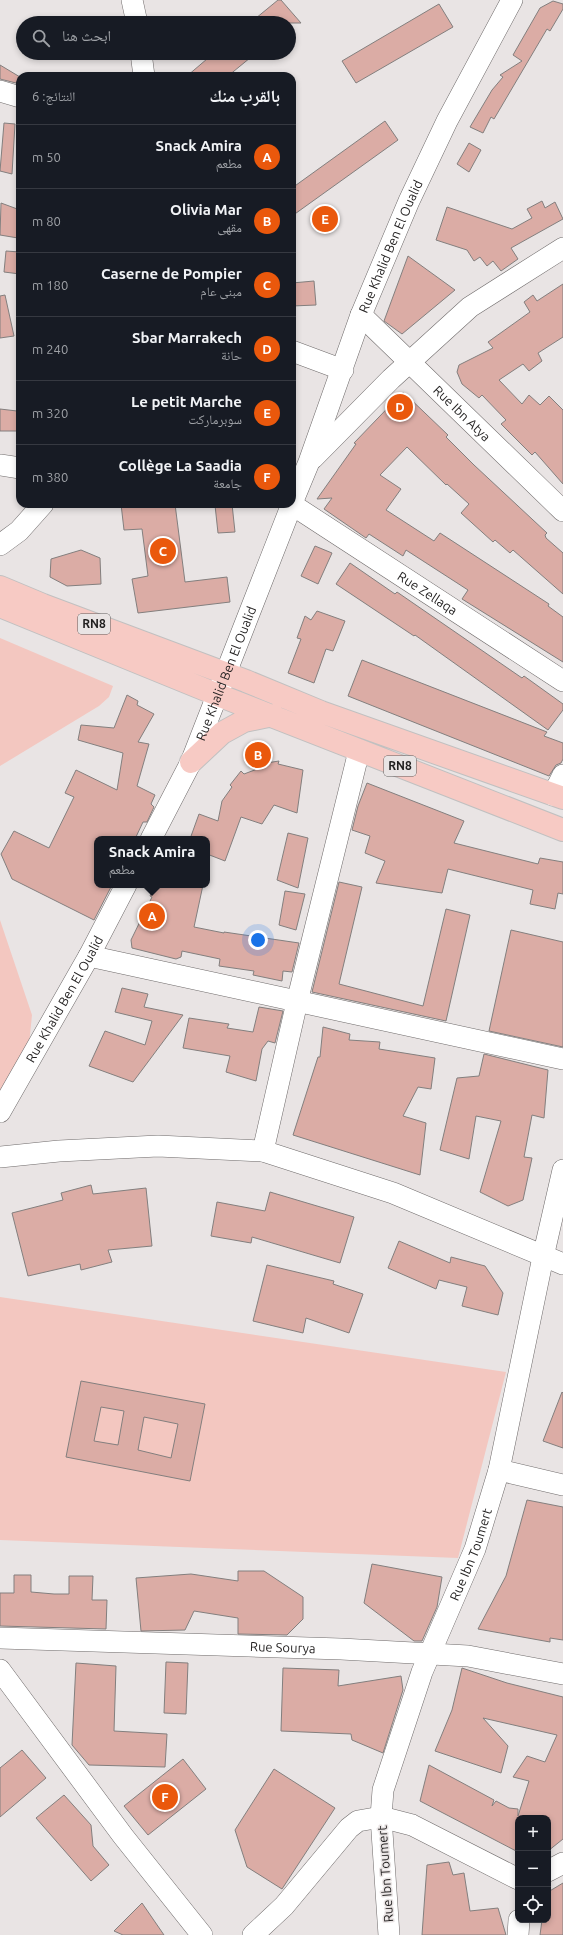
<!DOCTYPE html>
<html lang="ar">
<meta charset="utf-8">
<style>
body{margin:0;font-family:Ubuntu,"Noto Naskh Arabic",sans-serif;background:#20242c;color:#f1f3f6;direction:rtl}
.controls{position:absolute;right:12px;bottom:12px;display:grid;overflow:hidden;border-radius:8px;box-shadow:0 2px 6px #0003}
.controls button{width:36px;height:36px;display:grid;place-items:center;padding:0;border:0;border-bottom:1px solid #363941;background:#171b24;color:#f1f3f6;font:20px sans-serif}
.you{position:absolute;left:258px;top:940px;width:14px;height:14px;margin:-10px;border:3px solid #fff;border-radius:50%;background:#1a73e8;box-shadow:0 0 0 6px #1a73e833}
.badge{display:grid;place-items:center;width:26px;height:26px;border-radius:50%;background:#ea580c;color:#fff;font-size:13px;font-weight:700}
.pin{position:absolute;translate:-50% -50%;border:2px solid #fff;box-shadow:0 1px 4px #0006}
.popup{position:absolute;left:94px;top:836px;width:116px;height:52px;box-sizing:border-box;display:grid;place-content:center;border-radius:8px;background:#171b24;filter:drop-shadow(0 1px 3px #0005);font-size:13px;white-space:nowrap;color:#9ea1a6}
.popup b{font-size:15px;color:#f1f3f6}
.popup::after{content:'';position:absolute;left:50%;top:100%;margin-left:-8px;border:8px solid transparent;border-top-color:#171b24}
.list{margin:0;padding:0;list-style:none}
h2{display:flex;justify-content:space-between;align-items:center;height:52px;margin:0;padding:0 16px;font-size:17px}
h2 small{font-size:13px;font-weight:400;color:#9ea1a6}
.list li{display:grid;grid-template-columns:26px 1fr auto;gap:12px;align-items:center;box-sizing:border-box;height:64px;padding:0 16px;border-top:1px solid #363941}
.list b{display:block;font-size:15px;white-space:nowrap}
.list p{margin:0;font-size:13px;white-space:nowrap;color:#9ea1a6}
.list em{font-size:13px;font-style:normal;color:#9ea1a6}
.icon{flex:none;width:22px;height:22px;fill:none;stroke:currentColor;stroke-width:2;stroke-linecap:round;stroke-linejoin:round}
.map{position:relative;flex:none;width:563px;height:1935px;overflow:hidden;direction:ltr}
.search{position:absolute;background:#171b24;box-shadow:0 2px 6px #0003;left:16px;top:16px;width:280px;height:44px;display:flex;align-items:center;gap:10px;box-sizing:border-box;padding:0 14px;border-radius:22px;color:#9ea1a6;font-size:15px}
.panel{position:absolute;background:#171b24;box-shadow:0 2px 6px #0003;left:16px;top:72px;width:280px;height:436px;border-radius:12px;direction:rtl}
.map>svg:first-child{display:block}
</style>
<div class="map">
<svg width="563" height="1935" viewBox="0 0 563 1935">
<rect width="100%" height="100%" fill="#e9e4e4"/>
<path fill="#f3c7c0" d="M0,638L113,686L109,697L99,706L0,766Z
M0,920L32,1015L29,1045L0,1093Z
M0,1297L506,1372L458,1558L0,1540Z"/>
<path fill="#dbaca5" stroke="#837f7e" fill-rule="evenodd" d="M278,0H281L301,23H250Z
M553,1L563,4V9L550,31L547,29L494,119L491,117L483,133L470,127L492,90L503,77L500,75L522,61L513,55L540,8Z
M439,4L453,27L356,83L342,61Z
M214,53H256L228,76H187Z
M0,65L20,77V84L0,79Z
M385,121L398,140L292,216V188Z
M4,123L15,124L12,174L0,171Z
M469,143L481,150L469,172L457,164Z
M542,201L545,208L555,202L563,219L511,248L518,259L501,271L493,261L487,266L480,257L474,261L467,250L436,240L447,207L512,229L532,218L527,209Z
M1,203L20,210L18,238L0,235Z
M6,251L20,252V274L4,272Z
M408,256L455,290L402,334L384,321Z
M314,281L316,305L292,306V283Z
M563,284V337L538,353L542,361L529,371L523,364L499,380L522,404L529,395L540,405L549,396L563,410V484L535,452L532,455L501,424L506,420L482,395L479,398L462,384L457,372L459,365L493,348L488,342L530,312L524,302L533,295L537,301Z
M5,295L14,336L0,338V296Z
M403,392L448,435L446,437L474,465L547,533L545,535L546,538L563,553V594L513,550L510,553L495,540L493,542L461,513L469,504L447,484L446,485L407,447L380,475L401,489L386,510L434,541L440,533L549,604L548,606L563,617V662L462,599L468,590L406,550L403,556L369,534L366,538L324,509L332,498L317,499L356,444L354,443Z
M0,409L17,411V431H0Z
M121,504H175L185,582L227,577L230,602L138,613L132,579L148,576L142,529L124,530Z
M232,504L235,532L218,533L215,505Z
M315,546L332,553L318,584L301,576Z
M81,550L100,558L101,584L67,586L50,577L51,559Z
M350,563L395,594L397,592L522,678L524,676L563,704V710L548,730L415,635L414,636L336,584Z
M317,611L345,621L333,651L326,649L314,683L288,673L301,639L297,638L305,616L311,620Z
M362,660L547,732L544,736L563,743V759L561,763L556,765L549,776L348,696Z
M127,695L138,701L137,705L154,714L138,742L149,744L137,786L155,795L151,804L154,807L147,822H143L135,839H97V885H112L94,920L12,879L1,854L14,831L49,848L74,797L65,793L76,770L117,790L123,753L78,740L81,725L114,728Z
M279,761L278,764L303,770L297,813L274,805L262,824L241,817L225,861L207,854V839H190L199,814L218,821L222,801L232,787L230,785L241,771L244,774L260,768V764Z
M367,783L464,821L454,843L538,864L540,858L563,862V894L558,893L555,909L530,904L533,890L448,869L442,893L376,883L385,861L365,853L370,836L352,830L358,806Z
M288,833L308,838L298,888L277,880Z
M339,882L362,887L339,984L423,1006L446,909L470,915L446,1021L312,992Z
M155,885H203L194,927L224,933V932L299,943L292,972L283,971L282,981L253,975L254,971L219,966L220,959L182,951L181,957L176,959L132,948L131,940L152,897L150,896Z
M285,891L305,894L296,930L279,925Z
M511,930L563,942V1047L489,1031Z
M122,988L148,994L144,1007L183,1015L133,1082L89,1066L105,1031L145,1045L152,1021L115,1012Z
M259,1007L283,1011L275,1043L268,1041L262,1049L256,1081L226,1072L230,1056L183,1048L189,1018L229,1024L227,1028L253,1032Z
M323,1027L350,1034L349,1040L380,1042L379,1049L435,1058L431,1089L418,1087L403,1116L426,1123L420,1175L293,1135L318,1057H320Z
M484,1054L548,1070L544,1118L532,1115L524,1157L532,1158L523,1200L508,1206L480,1192L501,1121L476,1116L469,1159L440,1150L457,1078L479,1076Z
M91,1185L93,1194L146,1188L152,1246L108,1250L112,1262L81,1270L80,1264L28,1276L12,1213L63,1200L61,1193Z
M270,1192L354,1217L340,1263L252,1237L251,1243L211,1236L217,1202L265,1211Z
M399,1241L450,1263L451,1257L485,1266L503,1293L498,1315L462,1306L467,1287L439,1280L436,1289L388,1268Z
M267,1265L334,1281L333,1284L363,1294L349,1333L306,1318L303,1333L253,1321Z
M81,1381L205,1404L190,1481L66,1457ZM101,1407L124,1411L118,1445L94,1441ZM144,1417L178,1424L171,1458L138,1450Z
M562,1392L563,1393V1448L543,1441Z
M527,1500L563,1507V1640L550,1638V1642L478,1629L506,1576Z
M372,1564L442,1577L437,1607L422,1641H414L364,1603Z
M238,1571H264L303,1597V1619L287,1635L238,1634V1618L194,1611L185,1630L141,1631L136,1578L191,1574L238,1581Z
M14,1575H31V1592L54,1594H69V1576H93L92,1600H107L106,1629L0,1626V1593H14Z
M166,1662L188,1663L186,1714L164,1713Z
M76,1663L116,1666L114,1731L167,1734L165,1767L89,1765L72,1745Z
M283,1668L339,1670L338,1686L401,1676L403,1690L383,1753L352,1740L351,1734L281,1731Z
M462,1668L507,1683L563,1697V1839L548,1851V1818H518V1852L420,1801L429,1765L494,1800L492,1806L496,1801L509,1808L518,1809V1816L529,1781L513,1777L527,1756L545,1762L557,1735L483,1718L508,1746L501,1773L435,1751L452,1710Z
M22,1750L46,1778L0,1817V1768Z
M183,1759L206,1789L148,1835L124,1806Z
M274,1769L335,1808L282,1889L247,1867L235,1830Z
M64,1795L91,1825L93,1846L109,1865L91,1881L36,1818Z
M449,1862L453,1875L464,1873L470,1911L498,1908L506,1935H422L427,1865Z
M563,1883V1935H540L542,1920H548V1892Z
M142,1903L164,1935H123L114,1931Z"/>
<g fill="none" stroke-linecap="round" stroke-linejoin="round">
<g stroke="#6f6b6b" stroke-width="22">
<g id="minor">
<path d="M132,0L137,23"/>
<path d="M141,53L144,76"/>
<path d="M0,91L20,97"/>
<path id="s1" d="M361,315L563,511"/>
<path d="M292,351L343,370"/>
<path d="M313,458L391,379L470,307L563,248"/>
<path d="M0,465L20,468"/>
<path id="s2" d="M292,503L309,462L361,315L409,201L447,121L512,0"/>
<path id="s3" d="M291,504L563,681"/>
<path d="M0,545L19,531L43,504"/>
<path d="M553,795L563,775"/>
<path id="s4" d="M151,839L191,762L292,504"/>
<path d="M89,956L563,1059"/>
<path id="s5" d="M0,1112L89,956L126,885"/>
<path d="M263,1151L297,1002L359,751"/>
<path d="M0,1157L59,1151L158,1146L263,1151L393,1193L563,1264"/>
<path d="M499,1470L563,1485"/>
<path id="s6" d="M0,1638L341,1649L468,1656L563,1674"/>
<path d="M0,1670L123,1836L202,1935"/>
<path d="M548,1871L563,1863"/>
<path d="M253,1935L284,1906L349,1828L358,1821L381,1817L412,1825L518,1879"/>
<path id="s7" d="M389,1935L381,1817L383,1790L422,1672L475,1549L499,1470L543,1257L563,1170"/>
<path d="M518,1935L519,1920"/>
</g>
</g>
<g stroke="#c1c0c0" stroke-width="24">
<path id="major" d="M0,587L43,605L246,681L321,712L563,798
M0,606L218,695L563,830
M191,762L222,733L244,721L273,715"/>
</g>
<use href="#minor" stroke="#fff" stroke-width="21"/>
<use href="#major" stroke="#f7cac4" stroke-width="22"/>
</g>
<g text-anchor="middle" stroke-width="3" stroke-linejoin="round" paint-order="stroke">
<g fill="#e9e4e4" stroke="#5d5a5a" stroke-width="1">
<rect x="78" y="614" width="32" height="20" rx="3"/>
<rect x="384" y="756" width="32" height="20" rx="3"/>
</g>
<g font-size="12" font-weight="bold" fill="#211f1f">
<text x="94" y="628">RN8</text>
<text x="400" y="770">RN8</text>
</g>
<g font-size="13" fill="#211f1f" stroke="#e9e4e4">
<text dy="5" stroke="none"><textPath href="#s2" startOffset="275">Rue Khalid Ben El Oualid</textPath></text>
<text dy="5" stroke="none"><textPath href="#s1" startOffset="141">Rue Ibn Atya</textPath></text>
<text dy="5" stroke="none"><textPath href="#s3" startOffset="163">Rue Zellaqa</textPath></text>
<text dy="5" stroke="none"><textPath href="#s4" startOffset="182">Rue Khalid Ben El Oualid</textPath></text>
<text dy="5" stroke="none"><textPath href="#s5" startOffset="130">Rue Khalid Ben El Oualid</textPath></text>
<text dy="5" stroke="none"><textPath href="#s7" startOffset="397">Rue Ibn Toumert</textPath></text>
<text dy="5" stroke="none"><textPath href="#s6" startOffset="283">Rue Sourya</textPath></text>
<text transform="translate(385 1874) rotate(-94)" y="5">Rue Ibn Toumert</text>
</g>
</g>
</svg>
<div class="controls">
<button>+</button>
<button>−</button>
<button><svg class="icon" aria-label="locate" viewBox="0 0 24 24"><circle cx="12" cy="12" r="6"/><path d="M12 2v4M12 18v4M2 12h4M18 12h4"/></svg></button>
</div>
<div class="you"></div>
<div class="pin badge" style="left:152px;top:916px">A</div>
<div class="popup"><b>Snack Amira</b>مطعم</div>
<div class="pin badge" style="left:258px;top:755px">B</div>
<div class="pin badge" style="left:163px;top:551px">C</div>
<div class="pin badge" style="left:400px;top:407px">D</div>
<div class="pin badge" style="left:325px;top:219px">E</div>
<div class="pin badge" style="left:165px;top:1797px">F</div>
<div class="search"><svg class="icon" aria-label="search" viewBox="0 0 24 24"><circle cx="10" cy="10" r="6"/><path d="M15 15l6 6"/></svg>ابحث هنا</div>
<section class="panel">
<h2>بالقرب منك<small>النتائج: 6</small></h2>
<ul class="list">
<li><span class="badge">A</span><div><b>Snack Amira</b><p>مطعم</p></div><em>50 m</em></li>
<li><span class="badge">B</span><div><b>Olivia Mar</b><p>مقهى</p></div><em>80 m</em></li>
<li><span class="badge">C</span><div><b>Caserne de Pompier</b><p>مبنى عام</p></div><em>180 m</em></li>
<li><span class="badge">D</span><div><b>Sbar Marrakech</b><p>حانة</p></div><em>240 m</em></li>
<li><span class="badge">E</span><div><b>Le petit Marche</b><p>سوبرماركت</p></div><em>320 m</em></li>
<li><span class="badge">F</span><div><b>Collège La Saadia</b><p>جامعة</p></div><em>380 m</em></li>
</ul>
</section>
</div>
